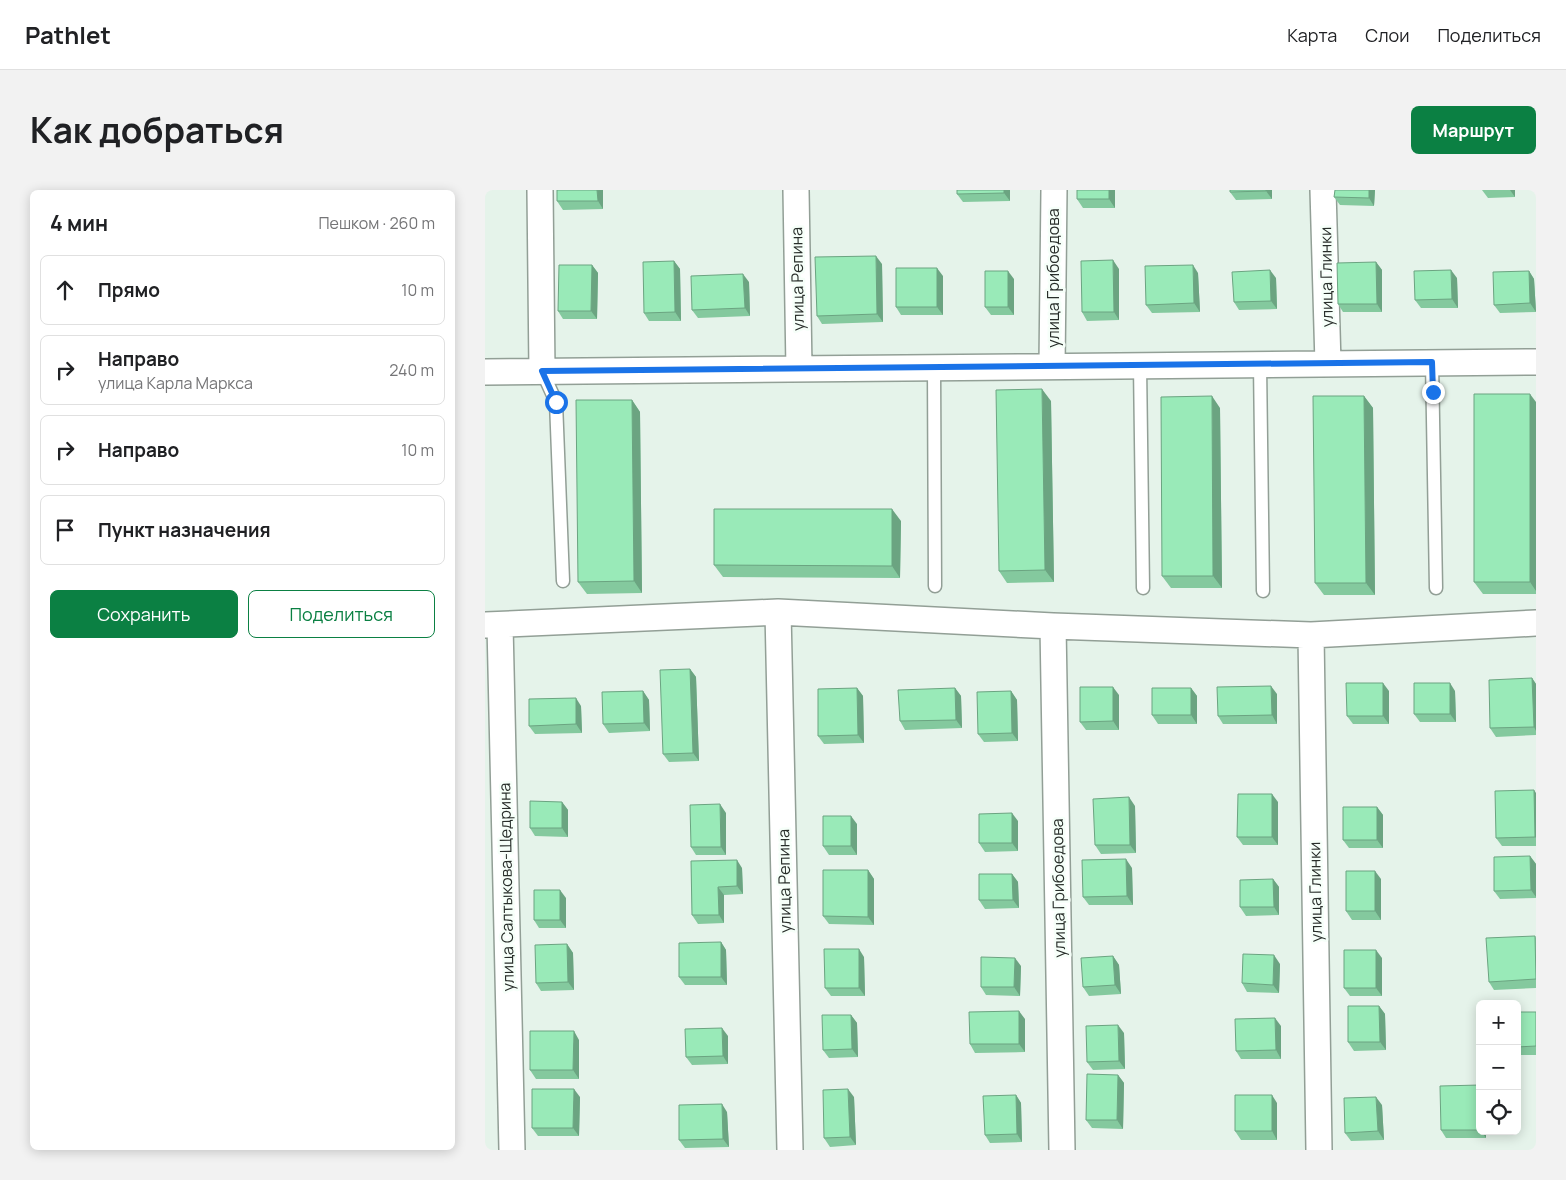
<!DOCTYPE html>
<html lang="ru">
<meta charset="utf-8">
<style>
body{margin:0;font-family:Manrope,sans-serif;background:#f2f2f2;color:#202124}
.controls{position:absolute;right:15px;bottom:15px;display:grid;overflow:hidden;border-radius:8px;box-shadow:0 2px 12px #0003}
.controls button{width:45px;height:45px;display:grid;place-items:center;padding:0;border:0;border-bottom:1px solid #e0e0e0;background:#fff;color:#202124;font:25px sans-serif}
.stop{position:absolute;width:15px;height:15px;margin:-11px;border:4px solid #1a73e8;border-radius:50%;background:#fff}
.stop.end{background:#1a73e8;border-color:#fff;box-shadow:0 1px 5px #0008}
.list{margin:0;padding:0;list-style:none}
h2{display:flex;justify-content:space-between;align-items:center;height:65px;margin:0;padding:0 20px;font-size:21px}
h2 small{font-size:16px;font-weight:400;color:#757577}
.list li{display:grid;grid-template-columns:32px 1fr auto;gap:15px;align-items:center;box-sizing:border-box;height:70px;margin:0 10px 10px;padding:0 10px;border:1px solid #e0e0e0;border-radius:8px}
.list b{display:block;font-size:19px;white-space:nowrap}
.list p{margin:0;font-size:16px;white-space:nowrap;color:#757577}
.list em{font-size:16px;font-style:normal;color:#757577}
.actions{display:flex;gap:10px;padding:15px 20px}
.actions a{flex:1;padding:11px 0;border:1px solid #0b8043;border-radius:8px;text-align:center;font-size:18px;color:#0b8043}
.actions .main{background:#0b8043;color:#fff}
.icon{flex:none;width:28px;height:28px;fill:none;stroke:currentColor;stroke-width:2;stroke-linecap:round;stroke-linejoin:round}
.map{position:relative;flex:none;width:1051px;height:960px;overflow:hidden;border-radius:8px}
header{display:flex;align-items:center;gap:30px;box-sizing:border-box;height:70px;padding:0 25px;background:#fff;border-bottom:1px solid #e0e0e0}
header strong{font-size:24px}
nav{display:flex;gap:28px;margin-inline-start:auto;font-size:18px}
.intro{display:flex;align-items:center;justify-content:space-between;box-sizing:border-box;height:120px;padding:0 30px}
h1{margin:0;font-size:35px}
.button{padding:12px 22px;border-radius:8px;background:#0b8043;color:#fff;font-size:18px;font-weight:700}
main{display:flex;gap:30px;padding:0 30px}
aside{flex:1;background:#fff;border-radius:8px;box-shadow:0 2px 12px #0003}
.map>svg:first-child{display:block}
</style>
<header>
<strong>Pathlet</strong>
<nav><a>Карта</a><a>Слои</a><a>Поделиться</a></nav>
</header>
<div class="intro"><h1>Как добраться</h1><a class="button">Маршрут</a></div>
<main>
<aside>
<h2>4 мин<small>Пешком · 260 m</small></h2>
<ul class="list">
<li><svg class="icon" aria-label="ahead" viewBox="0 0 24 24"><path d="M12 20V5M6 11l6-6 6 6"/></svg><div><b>Прямо</b></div><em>10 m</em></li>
<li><svg class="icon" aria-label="right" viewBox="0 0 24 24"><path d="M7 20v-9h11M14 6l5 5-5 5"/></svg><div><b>Направо</b><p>улица Карла Маркса</p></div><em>240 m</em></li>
<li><svg class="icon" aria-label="right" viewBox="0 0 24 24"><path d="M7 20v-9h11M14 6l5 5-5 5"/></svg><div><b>Направо</b></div><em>10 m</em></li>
<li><svg class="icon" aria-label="arrive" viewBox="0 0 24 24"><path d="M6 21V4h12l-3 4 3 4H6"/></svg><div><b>Пункт назначения</b></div></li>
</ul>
<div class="actions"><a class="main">Сохранить</a><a>Поделиться</a></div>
</aside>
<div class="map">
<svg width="1051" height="960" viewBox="0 0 1051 960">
<rect width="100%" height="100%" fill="#e5f3ea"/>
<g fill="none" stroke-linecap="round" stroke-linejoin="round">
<g stroke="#929f96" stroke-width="15">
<path id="service" d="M947,172L951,398
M775,174L778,401
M655,175L658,398
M449,177L450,396
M57,181L71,212L78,391"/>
</g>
<g stroke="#929f96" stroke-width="28">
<path id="minor" d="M55,0L57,181
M311,0L314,179
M838,0L843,174
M567,176L569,0
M0,182L1051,172
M293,422L305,960
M0,435L293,422L568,436L826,445L1051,433
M15,435L27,960
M568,436L577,960
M826,445L834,960"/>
</g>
<use href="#service" stroke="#fff" stroke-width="12"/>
<use href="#minor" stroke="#fff" stroke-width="25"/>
</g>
<path fill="#84c99e" d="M72,0H118V19L78,20L72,11Z
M525,0V11L478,12L472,4Z
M592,0H630V18H598L592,9Z
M745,0H787V9L751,10L745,2Z
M850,0H890L889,16L855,15L849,7Z
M997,0H1030V7L1003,8Z
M189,71L195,79L196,131H164L159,123Z
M891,72L897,80V122H858L853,114Z
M397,74L398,132L337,134L332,126Z
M107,75L113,83L112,129H78L73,121Z
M634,79V130L602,131L597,122Z
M1044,81L1049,89L1051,122L1015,123L1009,115Z
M713,83L715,122L667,123L661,115Z
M458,86V125H416L411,117Z
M791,88L792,119L754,120L749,112Z
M972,88L973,118H936L930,110Z
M529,89V125H506L500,117Z
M264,92L265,126L213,128L207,120Z
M879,206L888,218L890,405H839L830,393Z
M147,210L155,222L157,403L102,404L93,392Z
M566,211L569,392L522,393L514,381Z
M1051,212V404H998L989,392Z
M735,218L737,398H686L677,386Z
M416,331L415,388L238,387L229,375Z
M205,479L211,487L214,571L184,572L178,564Z
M1047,488L1051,494V545L1011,547L1005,538Z
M372,498L378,506L379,553L339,554L333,546Z
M470,498L476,506L477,538L420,540L415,531Z
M706,498L712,506V534H673L667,525Z
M158,501L164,510L165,541L124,543L118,534Z
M526,501L532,510L533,551L499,552L493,544Z
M904,501V534H868L862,526Z
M970,501L971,532H935L929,524Z
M792,504V534H738L733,526Z
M634,505V540H601L595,532Z
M96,516L97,543L50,544L44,536Z
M1051,603V656H1017L1011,648Z
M77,612L83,620V647L50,646L45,638Z
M793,612V655H758L752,647Z
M650,616L651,663L616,664L610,655Z
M892,617L898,625V658H864L858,650Z
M241,623V665H211L206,657Z
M533,631V661L500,662L494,653Z
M372,634V665H344L338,656Z
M1045,666L1051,674V708L1015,709L1009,701Z
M206,671L257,678L258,704L239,705V733L213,734L207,725Z
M647,678L648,715H604L598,707Z
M383,680L389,689V735L344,734L338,726Z
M527,684L533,692L534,718L500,719L494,710Z
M788,689L794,697V725L761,726L755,717Z
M896,689V730H867L861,721Z
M81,708V738H54L49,730Z
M1050,746L1051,748V798L1009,800L1004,792Z
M236,752L241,760L242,795H200L194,787Z
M82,754L88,763L89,800L56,801L51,793Z
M628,766L634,775L636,804L604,806L598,797Z
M379,767L380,806H346L340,798Z
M897,768V806H865L859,798Z
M795,774L794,803L762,802L757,793Z
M536,776L535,806L501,805L496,797Z
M894,816L900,824L901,860L869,861L863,852Z
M1032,822H1051V865H1032Z
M366,825L372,833L373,867L344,868L338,860Z
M540,829V862L490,863L485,854Z
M796,836V869H756L751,861Z
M639,843L640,879L608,880L602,872Z
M243,846V874L207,875L201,867Z
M94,850V889H51L45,880Z
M633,885L639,893L638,939L607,938L601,930Z
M995,895V941H1001V948H961L956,940Z
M531,905L536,913L537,952L505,953L500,945Z
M95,907L94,946H53L47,938Z
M369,907L371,955L345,957L339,948Z
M792,913V950H756L750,941Z
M897,915L899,950L866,951L860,943Z
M242,922L244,957L200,958L194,950Z"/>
<path fill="#6ba481" d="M112,0H118V19L113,11Z
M519,0H525V11L519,3Z
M624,0H630V18L624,9Z
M781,0H787V9L781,1Z
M884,0H890L889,16L884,8Z
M1025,0H1030V7Z
M391,66L397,74L398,132L392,124Z
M628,70L634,79V130L629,122Z
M189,71L195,79L196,131L190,122Z
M891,72L897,80V122L892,114Z
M107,75L113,83L112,129L106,121Z
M708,75L713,83L715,122L709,113Z
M452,78L458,86V125L452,117Z
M785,80L791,88L792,119L786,111Z
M966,80L972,88L973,118L967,109Z
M523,81L529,89V125L523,117Z
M1044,81L1049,89L1051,122L1045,113Z
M258,84L264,92L265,126L260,118Z
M557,199L566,211L569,392L560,380Z
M1045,204L1051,212V401L1045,392Z
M727,206L735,218L737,398L728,386Z
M879,206L888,218L890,405L881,393Z
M147,210L155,222L157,403L149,391Z
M407,319L416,331L415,388L407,376Z
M205,479L211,487L214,571L208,563Z
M1047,488L1051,494V541L1049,537Z
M898,493L904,501V534L898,526Z
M965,493L970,501L971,532L965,524Z
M786,496L792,504V534L787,525Z
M628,497L634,505V540L628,531Z
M372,498L378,506L379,553L373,545Z
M470,498L476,506L477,538L471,530Z
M706,498L712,506V534L706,525Z
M158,501L164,510L165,541L159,533Z
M526,501L532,510L533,551L527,543Z
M91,508L96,516L97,543L91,534Z
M1049,600L1051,603V648L1050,647Z
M787,604L793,612V655L787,647Z
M644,607L650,616L651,663L645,655Z
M77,612L83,620V647L77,638Z
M235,614L241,623V665L236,657Z
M892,617L898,625V658L892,650Z
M527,623L533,631V661L527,653Z
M366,626L372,634V665L366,656Z
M1045,666L1051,674V707L1046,700Z
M641,669L647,678L648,715L642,706Z
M252,670L257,678L258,704L252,696Z
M383,680L389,689V735L383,727Z
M890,681L896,689V730L890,721Z
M527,684L533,692L534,718L528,710Z
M788,689L794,697V725L789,717Z
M233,697L239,705V733L234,725Z
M75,700L81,708V738L75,730Z
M236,752L241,760L242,795L236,787Z
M82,754L88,763L89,800L83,792Z
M374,759L379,767L380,806L374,798Z
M891,760L897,768V806L891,798Z
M789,765L795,774L794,803L788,795Z
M628,766L634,775L636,804L630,795Z
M530,768L536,776L535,806L529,797Z
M894,816L900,824L901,860L895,852Z
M534,821L540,829V862L534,854Z
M366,825L372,833L373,867L367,859Z
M790,828L796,836V869L791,860Z
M633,835L639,843L640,879L634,871Z
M237,838L243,846V874L238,866Z
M89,841L94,850V889L88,880Z
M633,885L639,893L638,939L632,930Z
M89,899L95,907L94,946L88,938Z
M363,899L369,907L371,955L365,947Z
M531,905L536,913L537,952L532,944Z
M787,905L792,913V950L787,941Z
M891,907L897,915L899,950L893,941Z
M237,914L242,922L244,957L238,949Z
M996,941H1001V948Z"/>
<path fill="#99eab8" stroke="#6ba481" d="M72,0H112L113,11H72Z
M472,0H519V3L472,4Z
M592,0H624V9H592Z
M745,0H781V1L745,2Z
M850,0H884V8L849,7Z
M391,66L392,124L332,126L330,67Z
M628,70L629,122H597L596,71Z
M189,71L190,122L159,123L158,72Z
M891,72L892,114H853L852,73Z
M74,75H107L106,121H73Z
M708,75L709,113L661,115L660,76Z
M411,78H452V117H411Z
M785,80L786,111L749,112L747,82Z
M966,80L967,109L930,110L929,81Z
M500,81H523V117H500Z
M1044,81L1045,113L1009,115L1008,82Z
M258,84L260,118L207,120L206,86Z
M557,199L560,380L514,381L511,200Z
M989,204H1045V392H989Z
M727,206L728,386H677L676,207Z
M828,206H879L881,393H830Z
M91,210H147L149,391L93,392Z
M229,319H407V376L229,375Z
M205,479L208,563L178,564L175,480Z
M1047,488L1049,537L1005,538L1004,490Z
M861,493H898V526H862Z
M929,493H965V524H929Z
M786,496L787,525L733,526L732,497Z
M595,497H628V531L595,532Z
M372,498L373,545L333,546V499Z
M470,498L471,530L415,531L413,500Z
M667,498H706V525H667Z
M158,501L159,533L118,534L117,502Z
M526,501L527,543L493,544L492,502Z
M91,508V534L44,536V509Z
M1049,600L1050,647L1011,648L1010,601Z
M753,604H787V647H752Z
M644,607L645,655H610L608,609Z
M45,611L77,612V638H45Z
M235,614L236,657H206L205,615Z
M858,617H892V650H858Z
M527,623V653H494V624Z
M338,626H366V656H338Z
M1045,666L1046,700L1009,701V667Z
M641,669L642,706L598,707L597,670Z
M252,670V696L233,697L234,725H207L206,671Z
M338,680H383V727L338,726Z
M861,681H890V721H861Z
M494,684H527L528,710H494Z
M788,689L789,717H755V690Z
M49,700H75V730H49Z
M1050,746L1051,789L1004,792L1001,748Z
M236,752V787H194V753Z
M82,754L83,792L51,793L50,755Z
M339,759H374V798H340Z
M859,760H891V798H859Z
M758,764L789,765L788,795L757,793Z
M628,766L630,795L598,797L596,768Z
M496,767L530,768L529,797H496Z
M863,816H894L895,852H863Z
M534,821V854H485L484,822Z
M1032,822H1051V856L1032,857Z
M337,825H366L367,859L338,860Z
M790,828L791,860L751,861L750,829Z
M633,835L634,871L602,872L601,836Z
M237,838L238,866L201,867L200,839Z
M45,841H89L88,880H45Z
M602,884L633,885L632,930H601Z
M995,895V940H956L955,896Z
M47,899H89L88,938H47Z
M363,899L365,947L339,948L338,900Z
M531,905L532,944L500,945L498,906Z
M750,905H787V941H750Z
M891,907L893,941L860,943L859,908Z
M237,914L238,949L194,950V915Z"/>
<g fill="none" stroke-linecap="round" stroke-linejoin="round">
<path stroke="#1a73e8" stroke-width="6" d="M71,212L57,181L947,172L948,202"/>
</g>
<g text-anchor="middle" stroke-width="5" stroke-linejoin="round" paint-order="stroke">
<g font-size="16" fill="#282e2a" stroke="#f6fff9">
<text transform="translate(841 87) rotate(-91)" y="6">улица Глинки</text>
<text transform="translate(568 88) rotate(-90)" y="6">улица Грибоедова</text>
<text transform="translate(312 89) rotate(-91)" y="6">улица Репина</text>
<text transform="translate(299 691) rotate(-91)" y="6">улица Репина</text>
<text transform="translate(21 697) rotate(-91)" y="6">улица Салтыкова-Щедрина</text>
<text transform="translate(573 698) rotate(-91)" y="6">улица Грибоедова</text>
<text transform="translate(830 702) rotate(-91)" y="6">улица Глинки</text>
</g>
</g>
</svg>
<div class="controls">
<button>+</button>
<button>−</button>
<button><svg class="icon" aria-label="locate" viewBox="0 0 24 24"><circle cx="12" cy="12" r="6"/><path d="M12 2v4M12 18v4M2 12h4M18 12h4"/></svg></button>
</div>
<div class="stop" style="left:71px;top:212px"></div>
<div class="stop end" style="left:948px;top:202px"></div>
</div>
</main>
